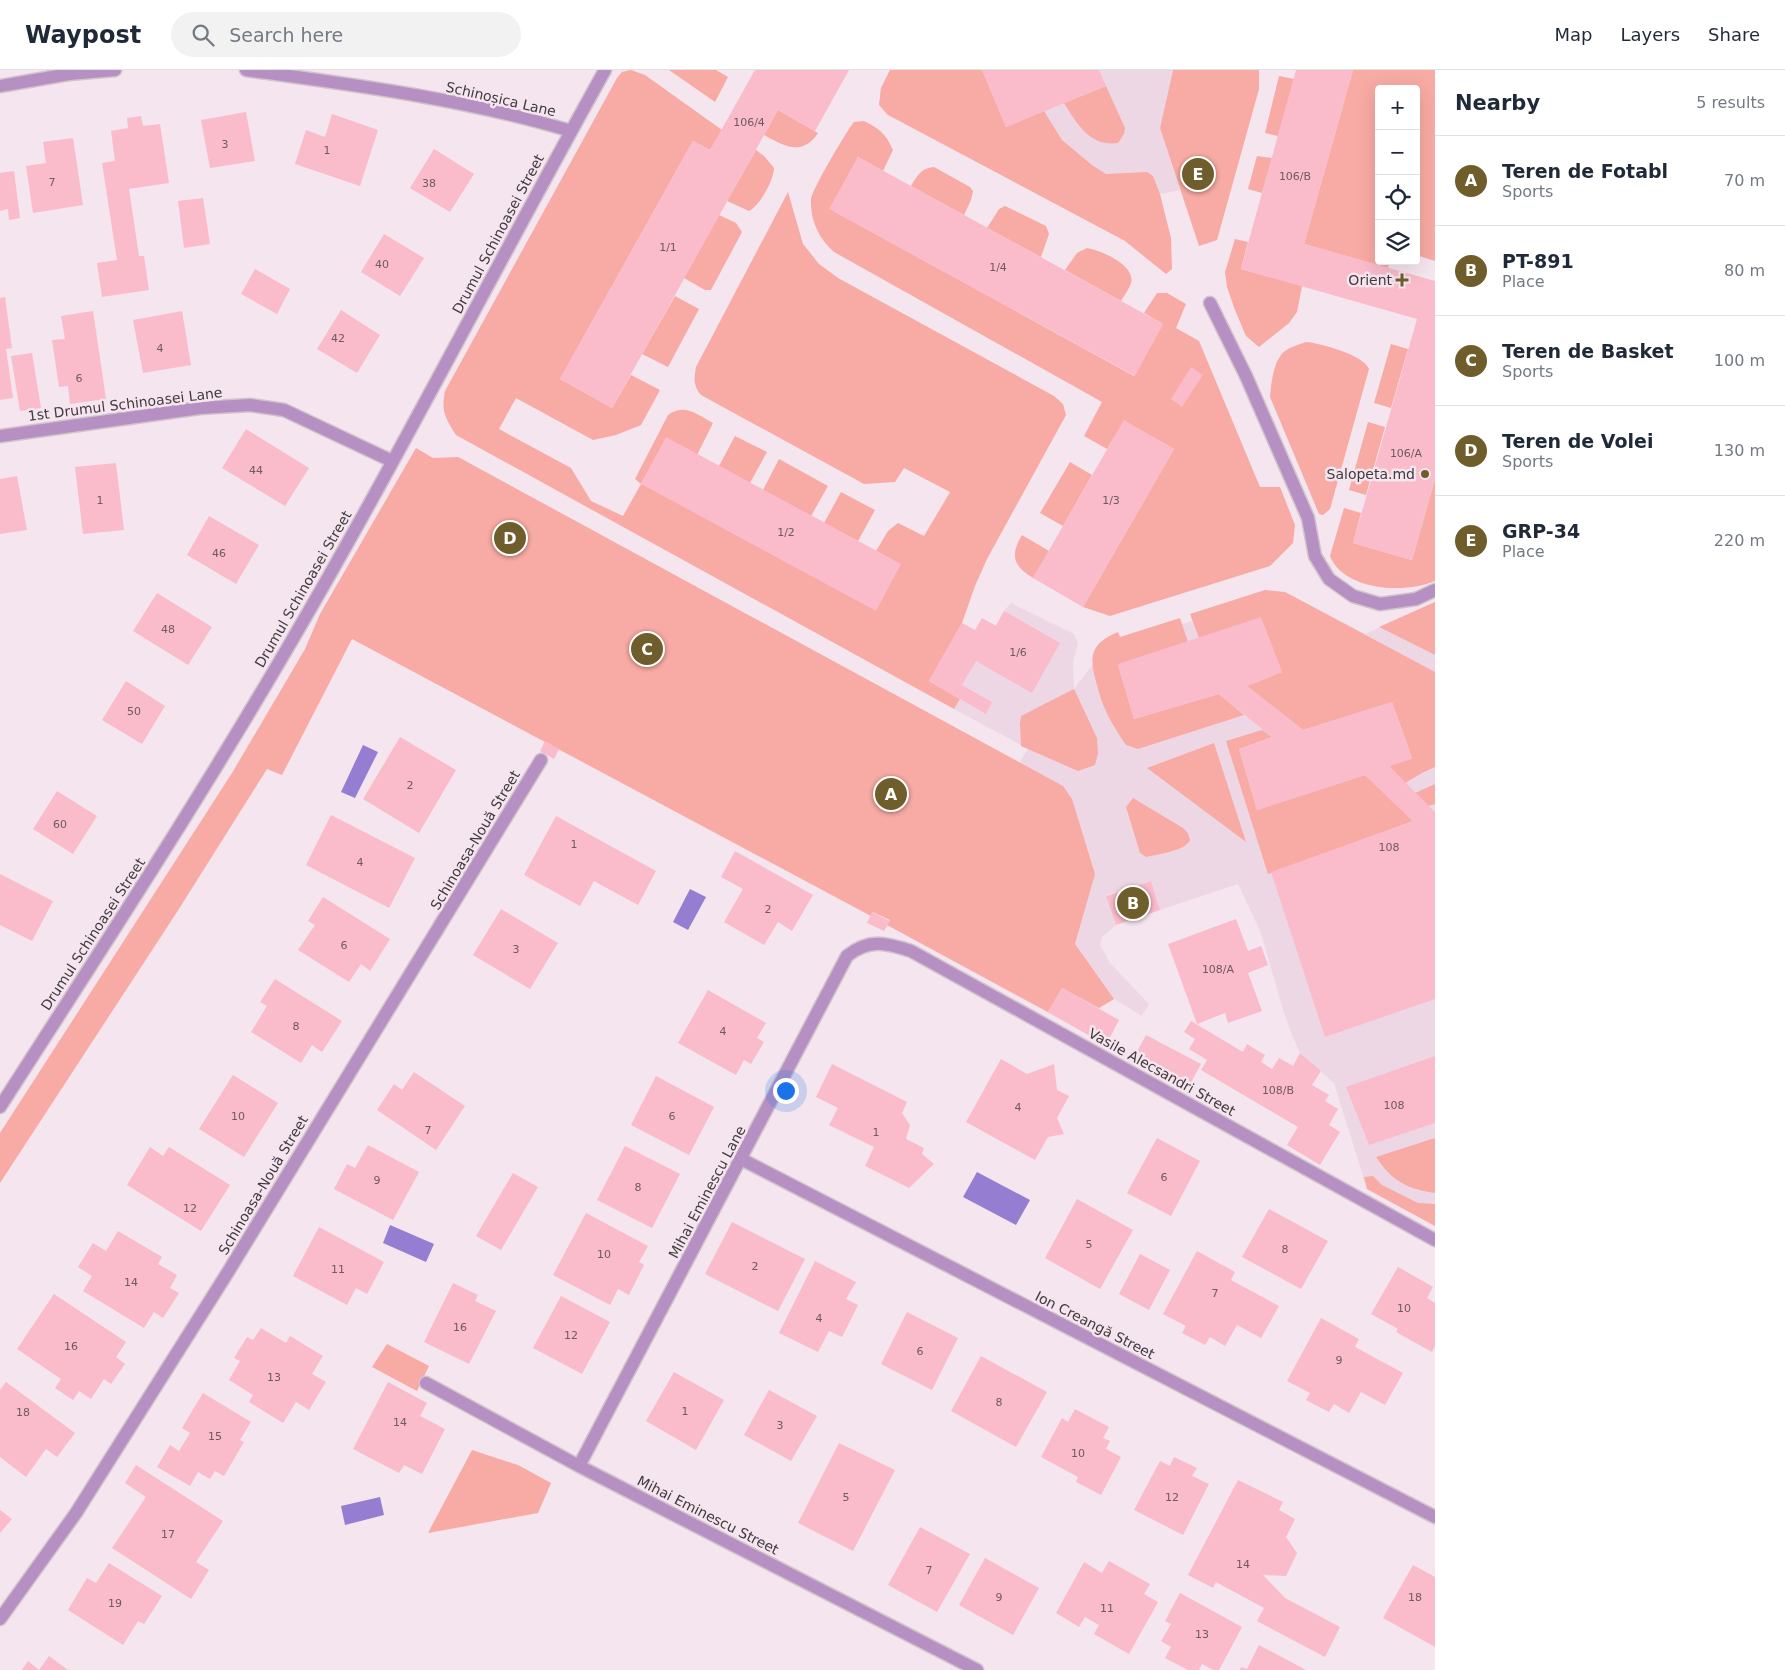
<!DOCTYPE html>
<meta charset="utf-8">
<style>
body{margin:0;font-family:"DejaVu Sans",sans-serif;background:#f2f2f3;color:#1f2937}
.controls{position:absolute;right:15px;top:15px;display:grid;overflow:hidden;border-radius:5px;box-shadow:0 5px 20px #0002}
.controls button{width:45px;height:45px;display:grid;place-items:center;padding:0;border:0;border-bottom:1px solid #e0e1e3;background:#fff;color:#1f2937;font:25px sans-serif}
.you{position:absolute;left:785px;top:1020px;width:18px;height:18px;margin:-12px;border:4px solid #fff;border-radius:50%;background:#1a73e8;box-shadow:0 0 0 8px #1a73e833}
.badge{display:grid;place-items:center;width:32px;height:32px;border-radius:50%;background:#6f5e2c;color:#fff;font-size:16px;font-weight:700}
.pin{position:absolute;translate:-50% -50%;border:2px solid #fff;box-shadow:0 1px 5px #0006}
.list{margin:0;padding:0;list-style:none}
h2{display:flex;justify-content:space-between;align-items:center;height:65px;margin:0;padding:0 20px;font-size:21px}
h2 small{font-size:16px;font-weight:400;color:#747a83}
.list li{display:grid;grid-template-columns:32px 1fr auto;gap:15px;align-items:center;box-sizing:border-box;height:90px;padding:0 20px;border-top:1px solid #e0e1e3}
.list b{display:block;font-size:19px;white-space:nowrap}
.list p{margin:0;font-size:16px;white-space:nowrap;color:#747a83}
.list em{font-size:16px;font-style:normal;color:#747a83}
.icon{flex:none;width:28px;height:28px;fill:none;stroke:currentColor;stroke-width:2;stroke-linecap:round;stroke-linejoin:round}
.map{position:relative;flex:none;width:1435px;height:1600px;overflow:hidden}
header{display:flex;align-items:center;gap:30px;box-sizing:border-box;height:70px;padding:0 25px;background:#fff;border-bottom:1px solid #e0e1e3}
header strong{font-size:24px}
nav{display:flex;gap:28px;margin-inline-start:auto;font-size:18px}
.search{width:350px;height:45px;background:#f2f2f3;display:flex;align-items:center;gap:12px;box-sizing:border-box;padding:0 18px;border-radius:28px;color:#747a83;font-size:19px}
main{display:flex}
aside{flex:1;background:#fff}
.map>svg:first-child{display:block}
</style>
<header>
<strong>Waypost</strong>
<div class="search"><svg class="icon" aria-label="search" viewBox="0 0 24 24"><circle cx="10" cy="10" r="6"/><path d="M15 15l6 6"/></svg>Search here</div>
<nav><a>Map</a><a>Layers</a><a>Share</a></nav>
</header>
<main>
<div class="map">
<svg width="1435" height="1600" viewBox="0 0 1435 1600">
<rect width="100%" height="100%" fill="#f5e5ef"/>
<path fill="#eed7e5" d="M890,0H1173L1160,58L1180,120L1160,124L888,45L879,35L881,18Z
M458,387L1019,693L1028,679L954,639L960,629L986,643L992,632L962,615L1004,541L1011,533L1074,564L1078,573L1073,592L1074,619L1105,578L1285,522L1365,564L1435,532V1156L1367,1119L1334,1013L1300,983L1292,965L1283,940L1261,863L1238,814L1160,840L1151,811L1106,825L1116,855L1102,867L1100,875L1110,893L1149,934L1142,946L1114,929L1099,938L1085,963L887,855L890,850L873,842L871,846L856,838L545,671L332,558Z"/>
<path fill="#f8aaa4" d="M631,0L645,5L722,60L710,80L693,71L560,309L612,338L631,305L660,320L641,355L616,365L593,370L516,328L499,359L571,398L591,431L623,446L641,414L635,409L668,345C685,333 696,344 713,353L697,385L666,368L641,414L876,481L888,461L898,453L924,466L950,422L904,398L895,412L864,414L701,325C693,315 694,309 696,297L788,122L803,174L819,194L838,208L1054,326L1063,334L1066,345L987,489L975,516L962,553L929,611L960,629L954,639L456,365C445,348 441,341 445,321L617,8L622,2Z
M669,0H716L728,7L715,32Z
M890,0H982L1006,57L1044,41L1062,70L1092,95L1106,104L1147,102L1153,106L1160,124L1171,168L1172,199L1166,204L1125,171L888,45L879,35L881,18Z
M1173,0H1259V19L1217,170L1199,176L1160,58Z
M1353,0H1435V191L1416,185V19H1379V191H1390L1388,198L1304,174Z
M1279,6L1294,9L1278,66L1265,63Z
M1106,16L1125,58L1124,64L1118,73C1090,77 1077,54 1064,33Z
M778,40L818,63C802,87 784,76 764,65Z
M864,51C880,59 886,64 893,80L883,101L858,87L830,139L1134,306L1163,254L1144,243L1157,223H1167L1186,234L1176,258L1199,271L1260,417H1280L1295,455L1293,473L1270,496L1110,546L1083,537L1174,379L1124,351L1107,379L1084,366L1102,332L834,182C819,169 810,150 811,130C811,121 846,62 854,52Z
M756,80L764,86L774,98C774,109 760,136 749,141L727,131Z
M1257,86L1272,88L1262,123L1248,119Z
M934,97L970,117L973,121L971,130L964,145L911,116C917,106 921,98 934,97Z
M1005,136L1046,156L1049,164L1041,187L987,158L999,139Z
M719,145L736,153L742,162L711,220H705L684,208Z
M1235,169L1248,172L1241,199L1302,216L1297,242L1289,253L1259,277L1246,266L1235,240L1227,217L1225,202Z
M1087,178C1100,180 1136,195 1131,213C1129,219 1124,226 1121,231L1065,200L1077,183Z
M675,226L699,239L668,297L642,284Z
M1306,272C1320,273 1364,285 1369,299L1330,439L1323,445L1319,444L1270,327C1271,315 1273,295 1281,285C1286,278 1298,275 1306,272Z
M1391,274L1408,279L1391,338L1374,333Z
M1368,352L1385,357L1366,425L1349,420Z
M735,366L767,382L750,413L719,396Z
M416,378L433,388L458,387L1063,716L1072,729L1095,804L1075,874L1114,929L1099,938L1062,918L1048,942L887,855L890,850L873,842L871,846L856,838L352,569L282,705L267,699L177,842L0,1113V1063L232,703L305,579L320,544Z
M779,389L828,416L811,446L763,420Z
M1070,392L1092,405L1063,456L1040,443Z
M1435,409V511C1405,524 1344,521 1330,486L1344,438L1361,443L1353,473L1412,490Z
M841,422L875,440L858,471L824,453Z
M1022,465L1049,481L1033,508C1013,496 1010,485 1022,465Z
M1265,520L1285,522L1435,602V697L1422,703L1405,713L1389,696L1412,688L1392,632L1303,660L1247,616L1282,602L1261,548L1199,568L1190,544Z
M1435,532V585L1379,557Z
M1180,548L1188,572L1118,595L1134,649L1219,624L1244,645L1138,679L1126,675C1112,654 1103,640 1097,615C1089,588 1089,574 1118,562L1120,567Z
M1074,619L1097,668L1098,683L1095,695L1078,701L1021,676L1020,654L1021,646Z
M1262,660L1272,667L1239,679L1257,740L1365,705L1413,751L1268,804L1226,671Z
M1214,673L1246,772L1147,698Z
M1435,714V734L1428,736L1415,723Z
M1133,728L1183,758L1188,763L1190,770C1185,781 1158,784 1146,787L1140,783L1126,737Z
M1435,1068V1123C1407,1119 1392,1111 1376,1087Z
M1373,1106L1382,1115L1418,1133L1435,1134V1156L1367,1119L1364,1107Z
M387,1274L429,1296L417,1321L372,1297Z
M472,1380L518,1395L551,1413L538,1443L428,1463Z"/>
<path fill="#957dd1" d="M363,675L378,682L355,728L341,722Z
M690,819L706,827L688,860L673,852Z
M977,1102L1030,1130L1016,1155L963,1127Z
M390,1155L434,1174L426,1192L383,1173Z
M380,1427L384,1445L345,1455L341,1436Z"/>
<path fill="#fabbcb" d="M755,0H849L815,61L778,40L612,338L560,309L693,71L710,80Z
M982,0H1099L1106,16L1006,57Z
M1296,0H1353L1304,174L1435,211V409L1412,490L1353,473L1417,249L1241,199Z
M246,42L255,91L210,98L201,50Z
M332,44L378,60L360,116L295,94L306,60L325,67Z
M141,46L143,56L160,54L169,113L129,119L139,186H144L149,220L102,227L97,193L117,190L102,93L115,91L111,61L128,58L127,48Z
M73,68L83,135L33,143L26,96L46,93L43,72Z
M434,79L474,104L450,142L410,118Z
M858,87L1163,254L1135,306L829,139Z
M1194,89L1207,92L1201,118L1188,115Z
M14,101L20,148L9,150L8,139L0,141V103Z
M203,128L210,174L184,178L178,131Z
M384,164L424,188L400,226L361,202Z
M255,199L290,219L277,244L241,224Z
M5,227L12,278L6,279L13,328L0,330V228Z
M341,240L380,265L357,303L317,279Z
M93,241L106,329L70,334L68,316L59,317L52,270L65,269L61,246Z
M182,241L191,295L143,303L133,250Z
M32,283L41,338L20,341L11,286Z
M1191,297L1203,305L1182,337L1171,329Z
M1124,350L1174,379L1083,537L1033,508Z
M246,359L309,398L285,436L222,398Z
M666,367L901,494L876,541L641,414Z
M116,393L124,460L83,464L75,397Z
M17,406L27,460L0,464V409Z
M209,446L259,475L236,514L187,485Z
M157,523L212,557L188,595L133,561Z
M1004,541L1060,573L1032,623L976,591L962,615L992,632L986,644L929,611L962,553L975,560L982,548L996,556Z
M1261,547L1282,602L1247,616L1303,660L1392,632L1412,689L1389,696L1435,742V929L1325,967L1271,802L1413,751L1365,705L1257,740L1239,679L1272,667L1219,624L1134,649L1118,594Z
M126,611L165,636L142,674L102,650Z
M400,667L456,700L419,763L363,729Z
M545,671L559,679L554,689L540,681Z
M57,721L97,746L73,784L33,759Z
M331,745L415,788L389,838L306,795Z
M556,746L656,801L638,835L594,811L580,836L524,805Z
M735,781L813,825L792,861L778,852L764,875L724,852L743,819L721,807Z
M0,804L53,831L32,871L0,855Z
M1151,811L1160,840L1116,855L1106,826Z
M323,827L390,869L370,901L361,894L349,912L298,880L315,855L308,851Z
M501,839L558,873L530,919L473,885Z
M872,842L890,851L884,861L867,853Z
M1236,849L1248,881L1261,876L1268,895L1248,903L1262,941L1228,953L1225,943L1197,954L1168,874Z
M275,909L342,951L322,982L312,975L301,993L251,962L267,936L260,932Z
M1062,918L1119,950L1106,975L1048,942Z
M708,920L766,953L757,968L764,972L751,994L744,990L736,1005L678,973Z
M1191,951L1243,982L1247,974L1265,985L1261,992L1272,999L1279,988L1293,996L1300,983L1321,1001L1312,1015L1329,1025L1325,1031L1338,1039L1329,1055L1340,1062L1320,1095L1287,1075L1298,1057L1201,1000L1207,990L1189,979L1195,969L1184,962Z
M1146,965L1201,994L1188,1018L1133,989Z
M1435,986V1053L1369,1075L1346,1017Z
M1001,989L1027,1004L1054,994L1057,1020L1069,1026L1057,1048L1064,1064L1048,1067L1035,1090L966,1052Z
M832,994L907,1032L902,1043L910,1055L906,1069L924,1078L922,1084L934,1094L909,1118L865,1096L874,1077L829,1055L838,1038L816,1027Z
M414,1002L465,1036L436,1080L377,1040L394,1014L402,1020Z
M233,1005L278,1033L244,1087L199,1059Z
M656,1006L714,1037L689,1085L631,1055Z
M1157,1068L1200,1091L1171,1146L1127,1123Z
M368,1075L419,1102L393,1150L334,1119L347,1094L355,1098Z
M625,1076L680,1104L652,1158L597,1130Z
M150,1077L163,1086L169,1077L230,1115L201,1161L127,1115Z
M513,1103L538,1117L501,1180L476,1166Z
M1077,1129L1133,1160L1100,1219L1045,1188Z
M1269,1139L1328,1171L1301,1219L1242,1187Z
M586,1143L648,1176L639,1192L644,1195L629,1225L618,1219L610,1235L553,1205Z
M732,1152L805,1189L778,1241L705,1204Z
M319,1157L384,1192L367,1224L356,1218L347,1235L293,1206Z
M118,1161L162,1187L158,1194L177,1205L170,1218L179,1223L163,1248L154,1242L144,1258L83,1221L92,1206L78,1197L93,1173L106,1181Z
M1197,1181L1235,1202L1231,1210L1279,1236L1261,1268L1237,1255L1225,1276L1210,1267L1205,1275L1182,1263L1186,1256L1163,1244Z
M1140,1184L1170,1200L1149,1240L1119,1224Z
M815,1191L856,1212L846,1229L858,1235L842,1267L829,1261L818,1282L779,1263Z
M1398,1197L1433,1217L1427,1228L1435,1233V1276L1432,1282L1396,1262L1398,1259L1371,1244Z
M453,1213L478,1225L475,1231L496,1241L469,1294L424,1272Z
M54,1224L126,1272L116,1287L125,1294L111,1314L104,1309L91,1329L79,1321L73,1330L55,1318L61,1309L17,1279Z
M561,1226L610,1252L582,1304L533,1278Z
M907,1242L958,1268L932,1320L881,1294Z
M1321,1248L1359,1269L1355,1277L1403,1303L1385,1335L1361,1322L1349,1343L1334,1334L1329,1342L1306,1330L1310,1323L1287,1311Z
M261,1258L286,1273L290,1266L323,1286L312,1304L326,1312L309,1340L296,1332L283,1353L249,1332L253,1325L229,1310L240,1291L234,1288L247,1267L253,1270Z
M981,1286L1047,1322L1016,1377L951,1341Z
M674,1302L724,1330L696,1380L646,1351Z
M6,1312L75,1363L57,1387L46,1379L26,1407L0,1387V1320Z
M388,1312L427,1333L420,1346L445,1359L422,1404L404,1395L399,1403L353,1379Z
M769,1320L817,1346L791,1391L744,1365Z
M203,1323L251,1352L240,1370L244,1372L224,1406L215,1401L210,1409L198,1402L190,1416L157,1397L170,1375L179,1381L190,1363L182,1358Z
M1075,1339L1109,1357L1103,1368L1110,1371L1106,1379L1121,1387L1101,1425L1076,1412L1078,1407L1041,1387L1062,1348L1068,1352Z
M839,1373L895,1400L853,1481L798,1453Z
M1174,1387L1197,1398L1192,1406L1209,1414L1183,1465L1134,1440L1160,1391L1170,1396Z
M136,1395L223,1451L196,1492L209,1500L191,1529L112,1478L146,1427L125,1413Z
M1238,1410L1283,1432L1279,1440L1295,1449L1286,1467L1297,1483L1286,1506L1263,1505L1285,1528L1340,1557L1325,1587L1257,1551L1264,1538L1216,1512L1213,1518L1188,1505Z
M0,1440L12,1449L0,1463Z
M920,1457L970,1484L937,1542L888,1515Z
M985,1488L1039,1518L1013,1565L959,1535Z
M1109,1491L1150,1514L1144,1524L1158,1532L1129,1584L1094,1564L1099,1555L1085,1547L1079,1557L1056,1543L1084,1492L1102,1503Z
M109,1493L162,1526L144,1554L138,1551L123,1575L68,1540L87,1508L96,1513Z
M1413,1495L1435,1507V1577L1383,1548Z
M1180,1523L1242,1557L1219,1600H1213L1202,1594L1199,1600H1188L1165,1588L1171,1577L1161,1571L1171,1554L1165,1551Z
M1259,1575L1306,1600H1240L1241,1597L1247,1599Z
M49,1586L68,1600H22L28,1591L39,1600Z"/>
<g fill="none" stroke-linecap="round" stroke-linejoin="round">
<g stroke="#d1c3cc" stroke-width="15">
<path id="service" d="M1210,233L1246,306L1308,448L1315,486L1329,509L1353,526L1380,534L1416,529L1435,520"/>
</g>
<g stroke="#d1c3cc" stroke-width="15">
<path id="minor" d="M246,0C355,15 465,29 571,61
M0,16L69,4L115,0
M0,366L200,338L250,335L284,340L392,391
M741,1089L1435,1447
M426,1313L579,1396L977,1600
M579,1396L847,886C869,868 887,873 911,881L1435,1170
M0,1549L76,1443L228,1202L541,690"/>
</g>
<g stroke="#d1c3cc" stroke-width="15">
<path id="tertiary" d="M0,1037C99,883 199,730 291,572C401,384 499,190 605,0"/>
</g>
<use href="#service" stroke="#b690c2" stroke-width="12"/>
<use href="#minor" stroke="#b690c2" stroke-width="12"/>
<use href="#tertiary" stroke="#b690c2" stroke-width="12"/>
</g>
<g fill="#6f5e2c" stroke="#f5e5ef" stroke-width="2">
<path d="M1399.5 202.5h5v5h5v5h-5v5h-5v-5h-5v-5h5z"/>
<circle cx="1425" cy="404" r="5"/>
</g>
<g text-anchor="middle" stroke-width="5" stroke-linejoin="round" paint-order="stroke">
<g font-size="11" fill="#6e5a61">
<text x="749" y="56">106/4</text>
<text x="225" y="78">3</text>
<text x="327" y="84">1</text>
<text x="1295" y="110">106/B</text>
<text x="52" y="116">7</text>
<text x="429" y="117">38</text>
<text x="668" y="181">1/1</text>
<text x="382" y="198">40</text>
<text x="998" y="201">1/4</text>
<text x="338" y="272">42</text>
<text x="160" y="282">4</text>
<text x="79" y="312">6</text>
<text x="1406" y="387">106/A</text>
<text x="256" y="404">44</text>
<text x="100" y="434">1</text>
<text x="1111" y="434">1/3</text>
<text x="786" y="466">1/2</text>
<text x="219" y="487">46</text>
<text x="168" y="563">48</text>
<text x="1018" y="586">1/6</text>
<text x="134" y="645">50</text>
<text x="410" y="719">2</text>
<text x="60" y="758">60</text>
<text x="574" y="778">1</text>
<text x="1389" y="781">108</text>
<text x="360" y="796">4</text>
<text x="768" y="843">2</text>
<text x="344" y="879">6</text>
<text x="516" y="883">3</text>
<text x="1218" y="903">108/A</text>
<text x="296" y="960">8</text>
<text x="723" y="965">4</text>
<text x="1278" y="1024">108/B</text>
<text x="1394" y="1039">108</text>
<text x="1018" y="1041">4</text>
<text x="238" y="1050">10</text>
<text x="672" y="1050">6</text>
<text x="428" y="1064">7</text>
<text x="876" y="1066">1</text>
<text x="1164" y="1111">6</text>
<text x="377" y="1114">9</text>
<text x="638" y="1121">8</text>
<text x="190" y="1142">12</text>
<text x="1089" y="1178">5</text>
<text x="1285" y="1183">8</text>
<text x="604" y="1188">10</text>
<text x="755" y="1200">2</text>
<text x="338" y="1203">11</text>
<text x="131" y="1216">14</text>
<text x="1215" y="1227">7</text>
<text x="1404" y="1242">10</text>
<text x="819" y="1252">4</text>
<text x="460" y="1261">16</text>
<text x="571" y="1269">12</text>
<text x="71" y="1280">16</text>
<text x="920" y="1285">6</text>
<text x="1339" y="1294">9</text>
<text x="274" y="1311">13</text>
<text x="999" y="1336">8</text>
<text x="685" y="1345">1</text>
<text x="23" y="1346">18</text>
<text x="400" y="1356">14</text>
<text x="780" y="1359">3</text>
<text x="215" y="1370">15</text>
<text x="1078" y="1387">10</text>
<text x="846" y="1431">5</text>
<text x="1172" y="1431">12</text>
<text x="168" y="1468">17</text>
<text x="1243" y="1498">14</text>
<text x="929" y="1504">7</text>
<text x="999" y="1531">9</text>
<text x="1415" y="1531">18</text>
<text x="115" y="1537">19</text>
<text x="1107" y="1542">11</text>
<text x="1202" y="1568">13</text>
</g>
<g font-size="14" fill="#403a3e" stroke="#f5e5ef">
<text transform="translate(501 29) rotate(13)" y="5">Schinoșica Lane</text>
<text transform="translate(498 164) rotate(-62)" y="5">Drumul Schinoasei Street</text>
<text transform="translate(125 334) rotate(-7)" y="5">1st Drumul Schinoasei Lane</text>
<text transform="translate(303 519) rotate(-60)" y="5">Drumul Schinoasei Street</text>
<text transform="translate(475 770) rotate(-59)" y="5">Schinoasa-Nouă Street</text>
<text transform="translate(93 864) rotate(-57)" y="5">Drumul Schinoasei Street</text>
<text transform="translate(1162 1002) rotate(29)" y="5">Vasile Alecsandri Street</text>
<text transform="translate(263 1115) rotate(-59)" y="5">Schinoasa-Nouă Street</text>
<text transform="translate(707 1122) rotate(-62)" y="5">Mihai Eminescu Lane</text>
<text transform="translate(1095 1255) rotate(27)" y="5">Ion Creangă Street</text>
<text transform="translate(708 1445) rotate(27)" y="5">Mihai Eminescu Street</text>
</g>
<g font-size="14" fill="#403a3e" stroke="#f5e5ef" text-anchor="end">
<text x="1392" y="215">Orient</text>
<text x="1415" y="409">Salopeta.md</text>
</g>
</g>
</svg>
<div class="controls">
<button>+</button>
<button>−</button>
<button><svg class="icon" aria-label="locate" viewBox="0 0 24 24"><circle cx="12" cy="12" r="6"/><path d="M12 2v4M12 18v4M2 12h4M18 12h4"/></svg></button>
<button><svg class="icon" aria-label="layers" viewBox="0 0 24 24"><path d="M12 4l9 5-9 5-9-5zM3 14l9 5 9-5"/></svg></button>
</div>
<div class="you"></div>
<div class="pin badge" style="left:891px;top:724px">A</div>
<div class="pin badge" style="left:1133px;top:833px">B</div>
<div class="pin badge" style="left:647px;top:579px">C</div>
<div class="pin badge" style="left:510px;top:468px">D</div>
<div class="pin badge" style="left:1198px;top:104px">E</div>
</div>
<aside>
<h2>Nearby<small>5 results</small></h2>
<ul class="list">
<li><span class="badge">A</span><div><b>Teren de Fotabl</b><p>Sports</p></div><em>70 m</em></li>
<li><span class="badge">B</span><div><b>PT-891</b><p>Place</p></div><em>80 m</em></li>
<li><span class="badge">C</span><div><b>Teren de Basket</b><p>Sports</p></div><em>100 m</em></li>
<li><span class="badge">D</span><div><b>Teren de Volei</b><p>Sports</p></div><em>130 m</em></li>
<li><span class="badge">E</span><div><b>GRP-34</b><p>Place</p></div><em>220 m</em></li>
</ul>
</aside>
</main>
